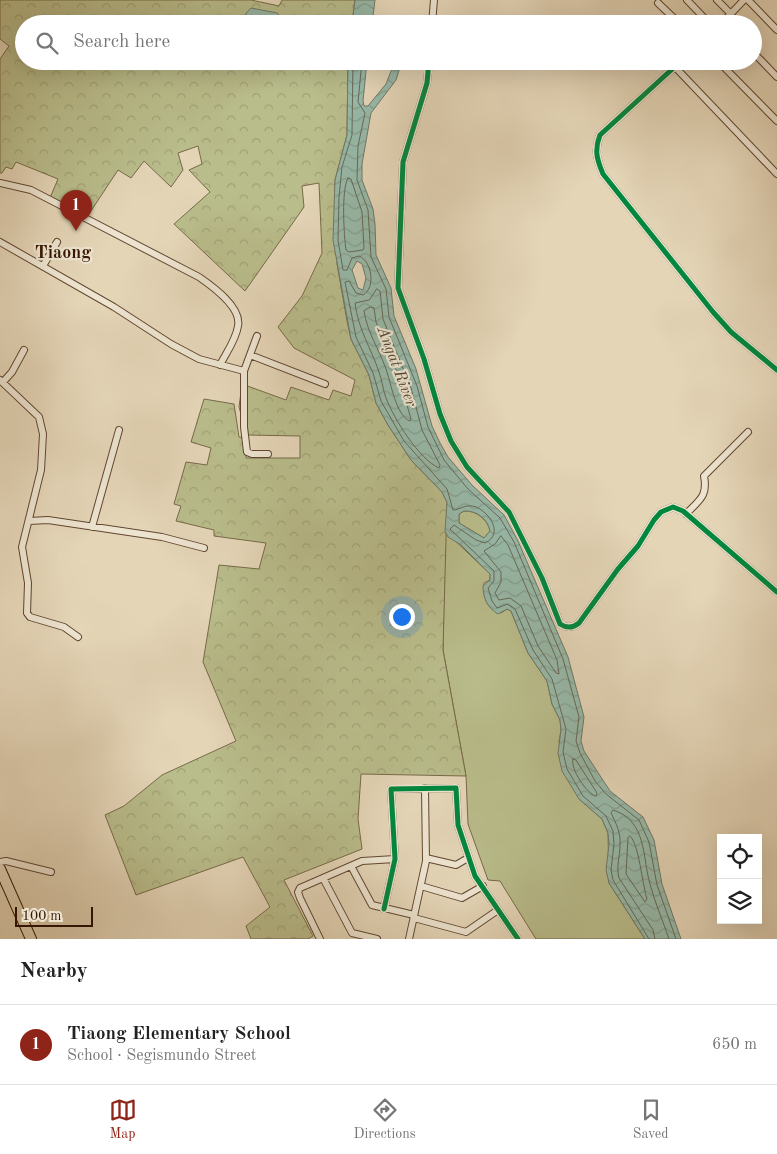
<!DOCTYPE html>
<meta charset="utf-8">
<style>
body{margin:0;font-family:"Old Standard TT",serif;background:#f6f6f6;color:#222}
.controls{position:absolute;right:15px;bottom:15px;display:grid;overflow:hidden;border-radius:0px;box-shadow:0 5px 20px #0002}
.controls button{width:45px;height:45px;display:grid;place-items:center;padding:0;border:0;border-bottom:1px solid #e0e0e0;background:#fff;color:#222;font:25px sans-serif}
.scale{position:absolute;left:15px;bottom:12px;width:78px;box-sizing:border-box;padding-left:5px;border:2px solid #351703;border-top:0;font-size:14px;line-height:18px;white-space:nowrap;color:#351703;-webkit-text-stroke:4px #ede4d0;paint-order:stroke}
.you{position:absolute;left:401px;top:616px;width:18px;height:18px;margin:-12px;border:4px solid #fff;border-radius:50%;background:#1a73e8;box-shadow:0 0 0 8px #1a73e833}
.badge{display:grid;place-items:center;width:32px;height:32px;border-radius:50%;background:#8f2418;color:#fff;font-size:16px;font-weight:700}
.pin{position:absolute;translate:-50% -41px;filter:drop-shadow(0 1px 2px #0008)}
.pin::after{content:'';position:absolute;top:26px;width:18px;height:15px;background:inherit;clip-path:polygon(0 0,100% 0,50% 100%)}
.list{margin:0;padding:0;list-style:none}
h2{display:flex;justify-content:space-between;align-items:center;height:65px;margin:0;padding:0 20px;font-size:21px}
h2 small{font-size:16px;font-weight:400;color:#767676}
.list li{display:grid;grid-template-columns:32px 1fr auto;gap:15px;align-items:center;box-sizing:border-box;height:80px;padding:0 20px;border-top:1px solid #e0e0e0}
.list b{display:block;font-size:19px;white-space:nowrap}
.list p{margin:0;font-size:16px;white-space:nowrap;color:#767676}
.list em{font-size:16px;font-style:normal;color:#767676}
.icon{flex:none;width:28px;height:28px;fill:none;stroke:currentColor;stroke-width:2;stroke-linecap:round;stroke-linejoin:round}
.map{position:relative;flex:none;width:777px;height:939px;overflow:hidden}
.search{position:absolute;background:#fff;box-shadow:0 5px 20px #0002;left:15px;right:15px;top:15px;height:55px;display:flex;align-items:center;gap:12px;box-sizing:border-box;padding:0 18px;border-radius:28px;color:#767676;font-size:19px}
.sheet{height:145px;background:#fff}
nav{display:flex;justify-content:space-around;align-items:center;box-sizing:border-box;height:70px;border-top:1px solid #e0e0e0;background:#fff;font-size:14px;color:#767676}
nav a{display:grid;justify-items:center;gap:2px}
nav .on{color:#8f2418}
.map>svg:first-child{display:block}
</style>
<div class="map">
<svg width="777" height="939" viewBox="0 0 777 939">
<defs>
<pattern id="forest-crowns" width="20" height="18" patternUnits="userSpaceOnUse" patternTransform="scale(1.25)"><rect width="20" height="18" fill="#b9bc8b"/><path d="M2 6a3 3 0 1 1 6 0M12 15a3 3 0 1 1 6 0" fill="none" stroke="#a0a176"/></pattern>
<pattern id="water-waves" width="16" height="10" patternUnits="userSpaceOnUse" patternTransform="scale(1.25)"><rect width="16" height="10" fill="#97b9a9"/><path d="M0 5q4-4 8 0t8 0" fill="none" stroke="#839e90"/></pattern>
</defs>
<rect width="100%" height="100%" fill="#e4d5b7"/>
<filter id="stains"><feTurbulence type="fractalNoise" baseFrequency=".004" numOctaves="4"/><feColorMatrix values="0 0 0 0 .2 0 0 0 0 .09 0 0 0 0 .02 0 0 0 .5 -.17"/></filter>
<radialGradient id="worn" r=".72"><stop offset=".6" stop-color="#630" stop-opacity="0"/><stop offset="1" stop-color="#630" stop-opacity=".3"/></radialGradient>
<path fill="#b9bc8b" stroke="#776a47" d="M464,511C476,510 488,520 490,531L484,538L459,523V514Z
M445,531L490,574V580L484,583C483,598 486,608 501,613L507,609L511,611L528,653L547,681L552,704L560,720L561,730L559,742L579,799L602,819L608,833L609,883L645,939H536L500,881L488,880L468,824L466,776L443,650Z"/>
<path fill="url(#forest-crowns)" stroke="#776a47" d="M0,0H251L279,6L282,0H355L352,24H279L281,17L245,18L246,24H24V61H348L347,135L335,180L337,264L347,321L351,339L369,375L376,403L388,425L411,460L442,492L447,502L443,650L466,776L361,774L358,819L362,849L284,880L313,936L308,939H251L246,926L270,907L243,857L136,895L105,815L124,806L162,775L236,741L203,662L219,565L259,569L266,543L214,536V530L176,521L181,506L174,504L186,462L207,465L211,448L191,442L204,399L234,404L239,437L247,438L246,458H300V436L247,435L239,407L242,384L286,400L291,387L329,400L333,390L351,396L355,380L294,348L278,327L302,296L322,253L319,183L302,186L304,207L245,291L174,224L210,192L189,170L202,164L198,146L178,153L183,170L171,187L144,161L131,178L118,170L85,220L49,200L58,179L16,162L12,169L6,167L2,173H0V59L9,46L0,39Z"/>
<path fill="url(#water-waves)" stroke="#707867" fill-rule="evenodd" d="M355,0H375L372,24H352Z
M251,8L277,13L281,17L279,24H246V13Z
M348,61H367L363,101L364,106H368L386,84L395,61H402L396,80L371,113L362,164V180L373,209L375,224L376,255L391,288L394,316L416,369L432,426L440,443L448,457L472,485L504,515L518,541L568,657L584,717L581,741L584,751L610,791L643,817L654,840L662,884L681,939H645L609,883L606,870L609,844L608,833L602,819L579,799L562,771L558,753L561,730L560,720L552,704L547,681L528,653L511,611L507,609L498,614C487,608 483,597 483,586L490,580V574L461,545L448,537L445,531L447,502L442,492L411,460L388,425L376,403L369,375L351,339L333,240L335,180L347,135ZM357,261L362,264L366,278L363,290L358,288L352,270ZM464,511C476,510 488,519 490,531L484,538L459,523V514Z"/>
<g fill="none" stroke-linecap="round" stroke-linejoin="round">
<path stroke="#666856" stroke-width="1" d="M353,61L352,135L342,167L339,197L338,240L343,270H347L352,258L359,256C372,261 376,288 363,295L356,293L349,281L345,282L356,337L373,373L381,401L404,441L447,489L453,510C460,510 466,503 476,507C490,513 504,534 485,543L476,540L454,525L450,529L494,571V581L488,588L492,601L497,608L508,604L515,609L533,650L552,679L566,729L563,752L567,769L583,796L606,816L613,831L614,844L611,870L613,880L649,939
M362,61L358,102L365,113L358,146L357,180L368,210L371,257L386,289L389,317L417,386L428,427L444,460L468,489L500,518L514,542L563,659L579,717L576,741L580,753L595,781L606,794L639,820L649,842L657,885L676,939
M348,178L351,179L362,212L364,248L363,250L349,252L346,250C344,236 341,190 348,178Z
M377,289L380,291L383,319L411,388L422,430L440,465L439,468C419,459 394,419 386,398C383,390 382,380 379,372C371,348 358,329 355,303L369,300Z
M371,307L374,308L376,322L399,377L411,419L410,421C396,416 391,383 386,369C379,349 367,332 364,311Z
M501,536L508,545L557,660L559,674L556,673L538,646L521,606L510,598L499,600L495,593L501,582V572L484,551L495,544Z
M573,759L576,760L597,793L596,796C587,794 570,769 573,759Z
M630,836C639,844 642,883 647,899L645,902L626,874L628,838Z
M655,939L653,930L619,878C616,866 620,856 620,845C621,833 616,823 611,813L613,810C647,821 642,856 650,884C655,903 663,921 669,939"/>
<g stroke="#614630" stroke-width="8">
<path id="minor" d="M687,0L710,24
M717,0L731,14
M748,0L777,30
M658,3L680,24
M432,24L434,0
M721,24L744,0
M753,52L777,77
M429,61L427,83L403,162L398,288L424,359L440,414L451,441L467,467L509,512L542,578L560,624C566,628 573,628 579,623L618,569L638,546L654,520L661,512L673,507L683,511L777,592
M681,61L600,135C594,150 597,160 603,174L713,312L731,332L777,370
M718,61L777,121
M675,67L777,174
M0,183L31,190L199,277C212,286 242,307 238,326C236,340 226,353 220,365
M0,242L114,307L171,344L199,359L244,371
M43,266L57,242
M257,336L244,371V427L247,452L252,454H268
M250,355L325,384
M0,380L39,417L43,434L41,470L22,547L28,583L27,613L30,617L64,627L78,637
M3,382L12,372L24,350
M686,514C699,500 708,497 704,476L748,432
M29,521L48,520L162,537L204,548
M92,527L119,430
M426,858L456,865L468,858
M0,862L6,861L51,872
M351,866L372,905L414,915
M323,878L352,933L377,939
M421,886L462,898L483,886
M384,909L395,859L391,789L456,788L458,825L475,876L518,939
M414,918L466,932L498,910
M320,939L300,898L298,892L300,888L362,861L395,859
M409,939L426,861L425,788"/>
</g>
<g stroke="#351703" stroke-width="12">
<path id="primary" d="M0,869L31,939"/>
</g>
<use href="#minor" stroke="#ede4d0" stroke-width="6"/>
<use href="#primary" stroke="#e4d5b7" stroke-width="10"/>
<g stroke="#ede4d0" stroke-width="8">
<path id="cycleway" d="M429,61L427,83L403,162L398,288L424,359L440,414L451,441L467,467L509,512L542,578L560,624C566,628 573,628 579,623L618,569L638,546L654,520L661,512L673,507L683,511L777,592
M681,61L600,135C594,150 597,160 603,174L713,312L731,332L777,370
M384,909L395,859L391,789L456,788L458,825L475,876L518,939"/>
</g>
<use href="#cycleway" stroke="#00873e" stroke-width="5"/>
</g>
<g text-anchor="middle" stroke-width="4.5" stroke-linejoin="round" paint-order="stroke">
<g font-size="16" font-style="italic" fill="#524835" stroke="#ede4d0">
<text transform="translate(398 366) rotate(69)" y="6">Angat River</text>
</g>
<g font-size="18" font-weight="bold" fill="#351703" stroke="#ede4d0">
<text x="63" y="258">Tiaong</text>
</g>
</g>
<rect width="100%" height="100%" filter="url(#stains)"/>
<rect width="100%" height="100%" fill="url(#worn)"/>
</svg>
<div class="controls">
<button><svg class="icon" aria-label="locate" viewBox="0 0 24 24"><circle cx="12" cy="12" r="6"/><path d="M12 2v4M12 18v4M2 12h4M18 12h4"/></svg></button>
<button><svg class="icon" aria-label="layers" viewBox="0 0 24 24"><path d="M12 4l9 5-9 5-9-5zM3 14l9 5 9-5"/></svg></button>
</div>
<div class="scale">100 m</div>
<div class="you"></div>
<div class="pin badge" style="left:76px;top:231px">1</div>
<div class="search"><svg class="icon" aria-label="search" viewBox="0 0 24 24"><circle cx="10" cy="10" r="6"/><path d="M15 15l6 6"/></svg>Search here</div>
</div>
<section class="sheet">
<h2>Nearby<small></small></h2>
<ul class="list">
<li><span class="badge">1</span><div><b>Tiaong Elementary School</b><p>School · Segismundo Street</p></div><em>650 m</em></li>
</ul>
</section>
<nav>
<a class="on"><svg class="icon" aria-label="map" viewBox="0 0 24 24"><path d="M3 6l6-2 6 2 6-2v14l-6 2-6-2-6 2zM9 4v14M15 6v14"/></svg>Map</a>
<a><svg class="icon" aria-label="directions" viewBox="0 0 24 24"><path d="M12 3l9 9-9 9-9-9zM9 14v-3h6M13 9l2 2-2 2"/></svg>Directions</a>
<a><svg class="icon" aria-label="saved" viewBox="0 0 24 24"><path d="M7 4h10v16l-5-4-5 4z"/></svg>Saved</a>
</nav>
